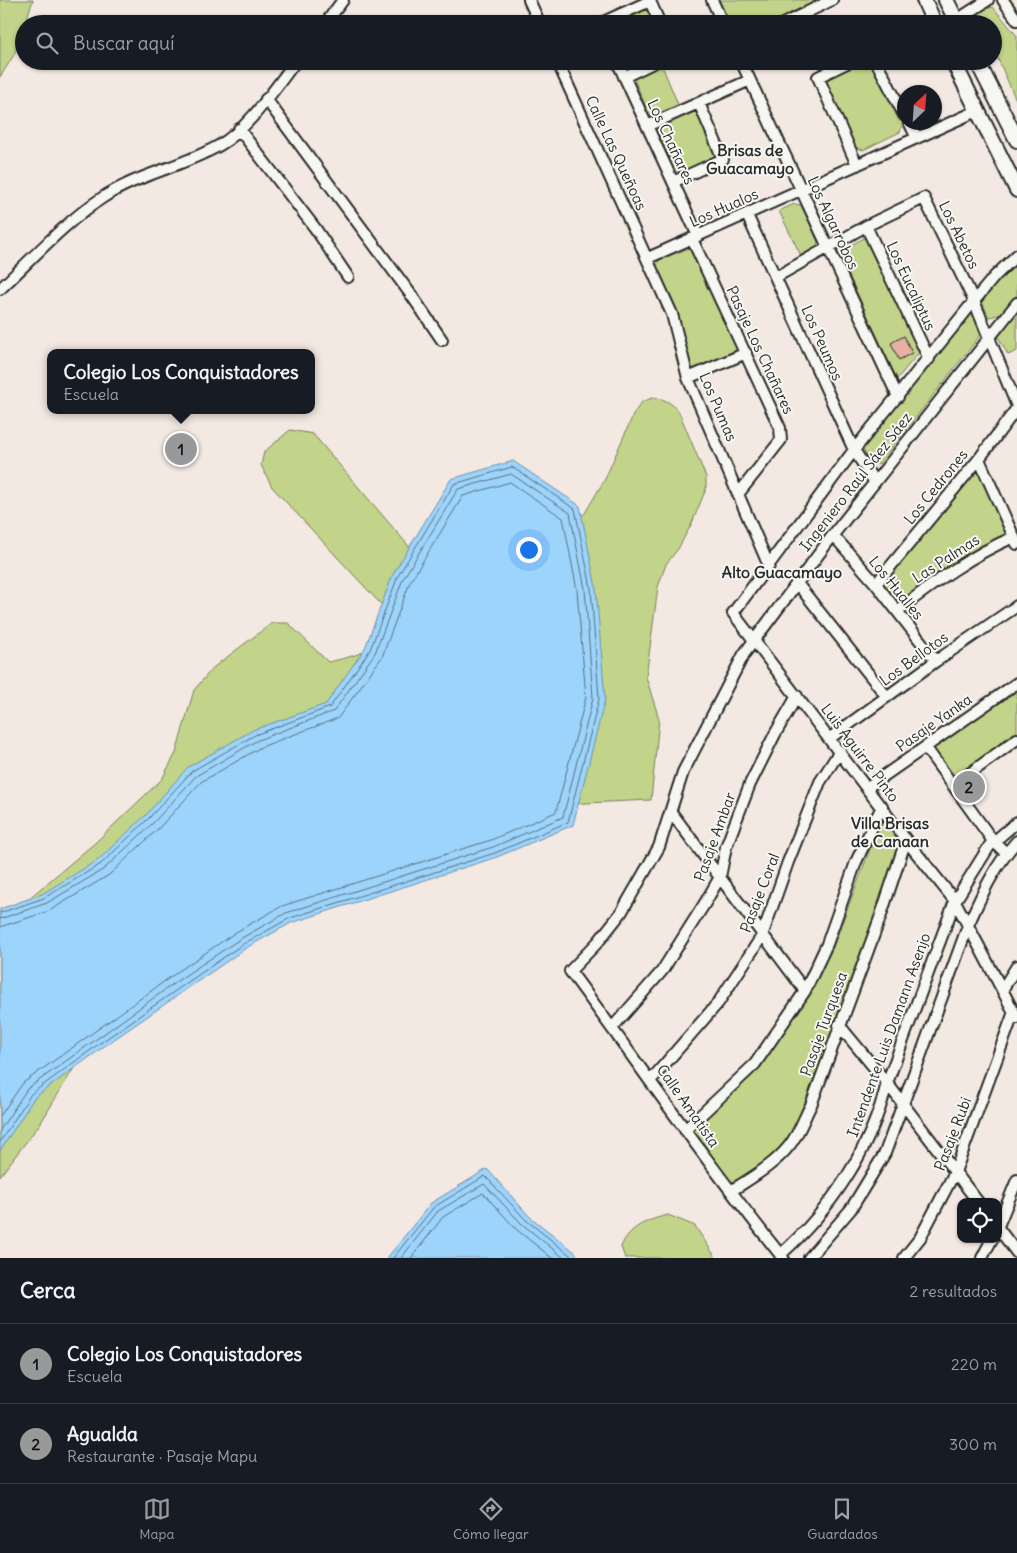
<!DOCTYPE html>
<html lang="es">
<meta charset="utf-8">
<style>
body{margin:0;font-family:Delius,sans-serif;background:#20242c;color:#f1f3f6}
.controls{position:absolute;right:15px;bottom:15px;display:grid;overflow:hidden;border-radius:10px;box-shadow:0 1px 4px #0004}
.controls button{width:45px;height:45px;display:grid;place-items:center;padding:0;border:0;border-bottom:1px solid #363941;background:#171b24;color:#f1f3f6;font:25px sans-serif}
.compass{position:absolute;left:897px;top:85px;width:45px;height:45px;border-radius:50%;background:#171b24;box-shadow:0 1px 4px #0004;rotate:25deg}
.you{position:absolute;left:528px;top:549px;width:18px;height:18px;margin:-12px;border:4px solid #fff;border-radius:50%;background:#1a73e8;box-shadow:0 0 0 8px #1a73e833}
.badge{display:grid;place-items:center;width:32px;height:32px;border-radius:50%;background:#98999b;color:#111;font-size:16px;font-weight:700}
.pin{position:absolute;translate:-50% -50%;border:2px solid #fff;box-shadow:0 1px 5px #0006}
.popup{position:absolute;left:47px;top:349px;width:268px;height:65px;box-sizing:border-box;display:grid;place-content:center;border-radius:10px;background:#171b24;filter:drop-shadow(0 1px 4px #0005);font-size:16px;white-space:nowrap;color:#9ea1a6}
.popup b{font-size:19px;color:#f1f3f6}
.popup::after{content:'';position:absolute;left:50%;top:100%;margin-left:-10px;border:10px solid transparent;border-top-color:#171b24}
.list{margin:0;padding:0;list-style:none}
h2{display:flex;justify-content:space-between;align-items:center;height:65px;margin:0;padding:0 20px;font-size:21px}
h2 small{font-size:16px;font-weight:400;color:#9ea1a6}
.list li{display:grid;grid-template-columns:32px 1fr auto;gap:15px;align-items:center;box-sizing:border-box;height:80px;padding:0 20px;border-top:1px solid #363941}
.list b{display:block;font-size:19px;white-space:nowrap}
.list p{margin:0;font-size:16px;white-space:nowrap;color:#9ea1a6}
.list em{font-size:16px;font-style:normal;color:#9ea1a6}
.icon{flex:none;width:28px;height:28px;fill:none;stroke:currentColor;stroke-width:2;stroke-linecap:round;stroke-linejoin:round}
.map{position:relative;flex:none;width:1017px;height:1258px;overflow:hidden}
.search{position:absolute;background:#171b24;box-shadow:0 1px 4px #0004;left:15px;right:15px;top:15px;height:55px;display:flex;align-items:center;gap:12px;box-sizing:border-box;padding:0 18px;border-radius:28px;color:#9ea1a6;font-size:19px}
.sheet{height:225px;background:#171b24}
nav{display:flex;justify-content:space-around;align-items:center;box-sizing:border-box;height:70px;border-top:1px solid #363941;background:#171b24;font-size:14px;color:#9ea1a6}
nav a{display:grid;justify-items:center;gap:2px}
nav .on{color:#98999b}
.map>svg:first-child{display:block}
</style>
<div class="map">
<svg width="1017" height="1258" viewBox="0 0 1017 1258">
<rect width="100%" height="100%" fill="#f3e8e2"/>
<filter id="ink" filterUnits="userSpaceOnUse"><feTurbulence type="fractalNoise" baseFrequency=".02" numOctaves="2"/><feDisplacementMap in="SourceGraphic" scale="10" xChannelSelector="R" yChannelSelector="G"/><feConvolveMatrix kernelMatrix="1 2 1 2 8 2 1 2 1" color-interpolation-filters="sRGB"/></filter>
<g filter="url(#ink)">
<path fill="#c1d489" stroke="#76805a" d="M0,0H33L14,55L0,77Z
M715,0H819L768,24H726Z
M646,6L651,9L657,24H611Z
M993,7L1017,36V102L993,48V24H982L977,11Z
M864,61H871L903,123L900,132L863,150L854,147L826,79Z
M661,63L679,107L655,118L650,116L634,79L636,75Z
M691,110L699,112L717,152L716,158L682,172L677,171L658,132L659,125Z
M794,204L801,205L818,242L815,250L802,258L779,211Z
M866,237L921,350L897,379L838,252Z
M689,248L694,251L740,348L738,353L694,370C680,362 681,329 677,315C673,298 663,282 656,267L659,260Z
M1017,261V295L999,315L989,317L981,300Z
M1017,310V351L1008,355L996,333Z
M975,312L983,332L879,464L872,465L862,448L970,314Z
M652,398C664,398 671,402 679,412L706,477V489L692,523L678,549L666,564L658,587L646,677L659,719L651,800L564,804L252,877L135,993L72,1071L40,1124L0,1176V910L27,900L96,842L162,779L176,753L194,690L214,667L272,623H288L328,662C362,655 376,648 404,629L272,487L261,465L264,452L290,430L313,434L430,571L564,533L585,513L605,479L634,413L642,402Z
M972,470L981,473L1007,533L898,603L881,583Z
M1017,688V735L955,780L933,750L935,746Z
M880,823H887L899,836V843L875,917L805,1106L789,1140L770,1161L732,1185L693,1131L756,1071L808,995L833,947Z
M668,1215L695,1226L716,1258H625L621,1247C629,1226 648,1220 668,1215Z"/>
<path fill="#9dd4fc" stroke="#6f90a8" d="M513,461L580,506L596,588L605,699L573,825L497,857L291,923L246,948L106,1045L34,1098L0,1151V909L42,894L98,860L146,815L188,767L253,730L326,704L365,648L393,574L451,479Z
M487,1169L529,1216L576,1253V1258H387L431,1203Z"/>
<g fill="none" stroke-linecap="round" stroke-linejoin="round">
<path stroke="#596f7f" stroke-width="1" d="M0,913L44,898L101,864L149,818L192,771L255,735L330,707L370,650L398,576L454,484L512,467L575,509L591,588L599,699L568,822L495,853L290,918L243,944L103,1041L31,1094L0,1142
M0,919L47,903L104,869L154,822L196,776L258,740L334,711L375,653L403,579L458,489L511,474L570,513L585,589L593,698L563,817L493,847L286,913L240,939L180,979L27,1089L0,1130
M0,927L49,911L109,875L159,828L201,782L261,747L338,718L382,657L410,582L463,496L510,482L563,518L577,590L586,697L556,812L491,840L282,906L236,932L176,973L23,1083L0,1116
M393,1258L434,1207L485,1176L526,1220L570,1255L571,1258
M401,1258L438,1211L484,1184L522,1224L564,1258
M411,1258L443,1217L483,1193L517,1230L552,1258"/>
</g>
<path fill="#e9b0a4" stroke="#2b2b2b" d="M904,336L912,353L899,360L891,343Z"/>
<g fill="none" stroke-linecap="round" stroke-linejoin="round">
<g stroke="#2b2b2b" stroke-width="14">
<path id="street" d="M529,0L540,24
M712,0L723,24
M1003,0L1017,20
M957,20L988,0
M325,24L343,0
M599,24L650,1L660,24
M783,24L832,0
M557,61L672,314L688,378L769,566
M617,61L698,236
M741,61L898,397
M851,61L818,77L857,165
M876,61L904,115
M624,77L657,61
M266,99L412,296L442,340
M909,122L917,138
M647,126L750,80
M239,129L315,228L348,277
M673,182L723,159L699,103
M747,215L854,450L874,481
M866,226L929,359
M692,239L780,428L781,440L739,493
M1017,255L995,276L974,301L854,450L733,613L906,840L955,901L1017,1018
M648,258L977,111
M776,277L866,226L924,198L974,301L1017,406
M0,289C33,258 64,223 102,198C138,174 182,167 220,145C249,128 275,88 296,61
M688,378L746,353
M979,459L1017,544
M833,535L876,584L936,661
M796,582L887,697
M876,584L979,459L1017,408
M897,611C934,583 971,555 1014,537
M830,738L936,661L1017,606
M926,748L993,841L1006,853
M954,785L1017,739
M868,787L1017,683
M671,812L805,991
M1002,990L1017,966
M839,1025L887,1083L978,1202
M612,1028L662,971L705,903L720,877L726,847L750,784L775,734L797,696
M651,1080L718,1003L762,936L788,862L820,782L840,751
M685,1130L755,1064L805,991L827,944L856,862L882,806
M731,1191C751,1178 774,1165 789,1146C799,1134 804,1118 811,1105L880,918L906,840
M998,1226L1017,1180
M998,1228L1017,1253
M780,1255C831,1210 871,1149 887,1083L955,901L990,845L1017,822
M783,1258C708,1165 641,1067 570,971L598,942L621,913L659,847L683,772L744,654L833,535L1017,303
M809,1258L851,1209L885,1153L969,923C982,894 995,865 1017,841
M904,1258L920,1238L955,1172L1014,1012
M982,1258L992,1239"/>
</g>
<g stroke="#2b2b2b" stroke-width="18">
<path id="secondary" d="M924,0L935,24
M946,0L958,24
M953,61L1017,190
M977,61L1017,140"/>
</g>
<use href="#street" stroke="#f6f6f2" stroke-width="10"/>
<use href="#secondary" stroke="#f6f6f2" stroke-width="14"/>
</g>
</g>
<g text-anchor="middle" stroke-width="4" stroke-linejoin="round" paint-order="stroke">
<g font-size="15" fill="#2b2b2b" stroke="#f6f6f2">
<text transform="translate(671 142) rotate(65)" y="5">Los Chañares</text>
<text transform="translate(616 153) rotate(65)" y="5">Calle Las Queñoas</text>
<text transform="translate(724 208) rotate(-24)" y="5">Los Hualos</text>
<text transform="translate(833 223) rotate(65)" y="5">Los Algarrobos</text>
<text transform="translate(959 235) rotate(64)" y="5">Los Abetos</text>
<text transform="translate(911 286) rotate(65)" y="5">Los Eucaliptus</text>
<text transform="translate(822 343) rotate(66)" y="5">Los Peumos</text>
<text transform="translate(760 350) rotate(65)" y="5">Pasaje Los Chañares</text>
<text transform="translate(718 407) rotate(67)" y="5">Los Pumas</text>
<text transform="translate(856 482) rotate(-52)" y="5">Ingeniero Raúl Sáez Sáez</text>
<text transform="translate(936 487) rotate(-51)" y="5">Los Cedrones</text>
<text transform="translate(946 559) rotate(-33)" y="5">Las Palmas</text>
<text transform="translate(896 588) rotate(51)" y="5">Los Hualles</text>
<text transform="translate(914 659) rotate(-36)" y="5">Los Bellotos</text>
<text transform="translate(934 723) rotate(-35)" y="5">Pasaje Yanka</text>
<text transform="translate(860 753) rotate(53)" y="5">Luis Aguirre Pinto</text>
<text transform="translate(715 837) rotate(-70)" y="5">Pasaje Ambar</text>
<text transform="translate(760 893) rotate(-69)" y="5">Pasaje Coral</text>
<text transform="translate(824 1024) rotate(-70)" y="5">Pasaje Turquesa</text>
<text transform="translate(889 1035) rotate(-70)" y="5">Intendente Luis Damann Asenjo</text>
<text transform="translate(688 1106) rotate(55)" y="5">Calle Amatista</text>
<text transform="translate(953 1134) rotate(-69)" y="5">Pasaje Rubi</text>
</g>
<g font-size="16" font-weight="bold" fill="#2b2b2b" stroke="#f6f6f2">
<text x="750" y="156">Brisas de<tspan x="750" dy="18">Guacamayo</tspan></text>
<text x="782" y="578">Alto Guacamayo</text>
<text x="890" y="829">Villa Brisas<tspan x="890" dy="18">de Canaan</tspan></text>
</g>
</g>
</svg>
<div class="controls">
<button><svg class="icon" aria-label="locate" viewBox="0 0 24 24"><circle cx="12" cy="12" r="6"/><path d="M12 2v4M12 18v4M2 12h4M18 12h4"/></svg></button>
</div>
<svg class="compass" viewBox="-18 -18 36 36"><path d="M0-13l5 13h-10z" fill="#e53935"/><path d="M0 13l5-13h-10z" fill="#9ea1a6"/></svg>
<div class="you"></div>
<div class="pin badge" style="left:181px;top:449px">1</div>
<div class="popup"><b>Colegio Los Conquistadores</b>Escuela</div>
<div class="pin badge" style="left:969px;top:787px">2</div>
<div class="search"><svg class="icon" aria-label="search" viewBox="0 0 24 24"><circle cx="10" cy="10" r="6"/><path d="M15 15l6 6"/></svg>Buscar aquí</div>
</div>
<section class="sheet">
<h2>Cerca<small>2 resultados</small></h2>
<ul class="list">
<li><span class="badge">1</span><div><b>Colegio Los Conquistadores</b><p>Escuela</p></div><em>220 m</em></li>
<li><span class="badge">2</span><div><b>Agualda</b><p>Restaurante · Pasaje Mapu</p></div><em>300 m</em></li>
</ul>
</section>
<nav>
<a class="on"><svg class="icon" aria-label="map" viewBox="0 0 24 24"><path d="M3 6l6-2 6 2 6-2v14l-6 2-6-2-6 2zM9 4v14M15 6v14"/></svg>Mapa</a>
<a><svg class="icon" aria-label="directions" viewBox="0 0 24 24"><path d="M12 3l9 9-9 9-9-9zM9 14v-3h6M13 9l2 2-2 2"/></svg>Cómo llegar</a>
<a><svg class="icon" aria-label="saved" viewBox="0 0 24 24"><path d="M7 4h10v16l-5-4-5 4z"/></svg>Guardados</a>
</nav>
